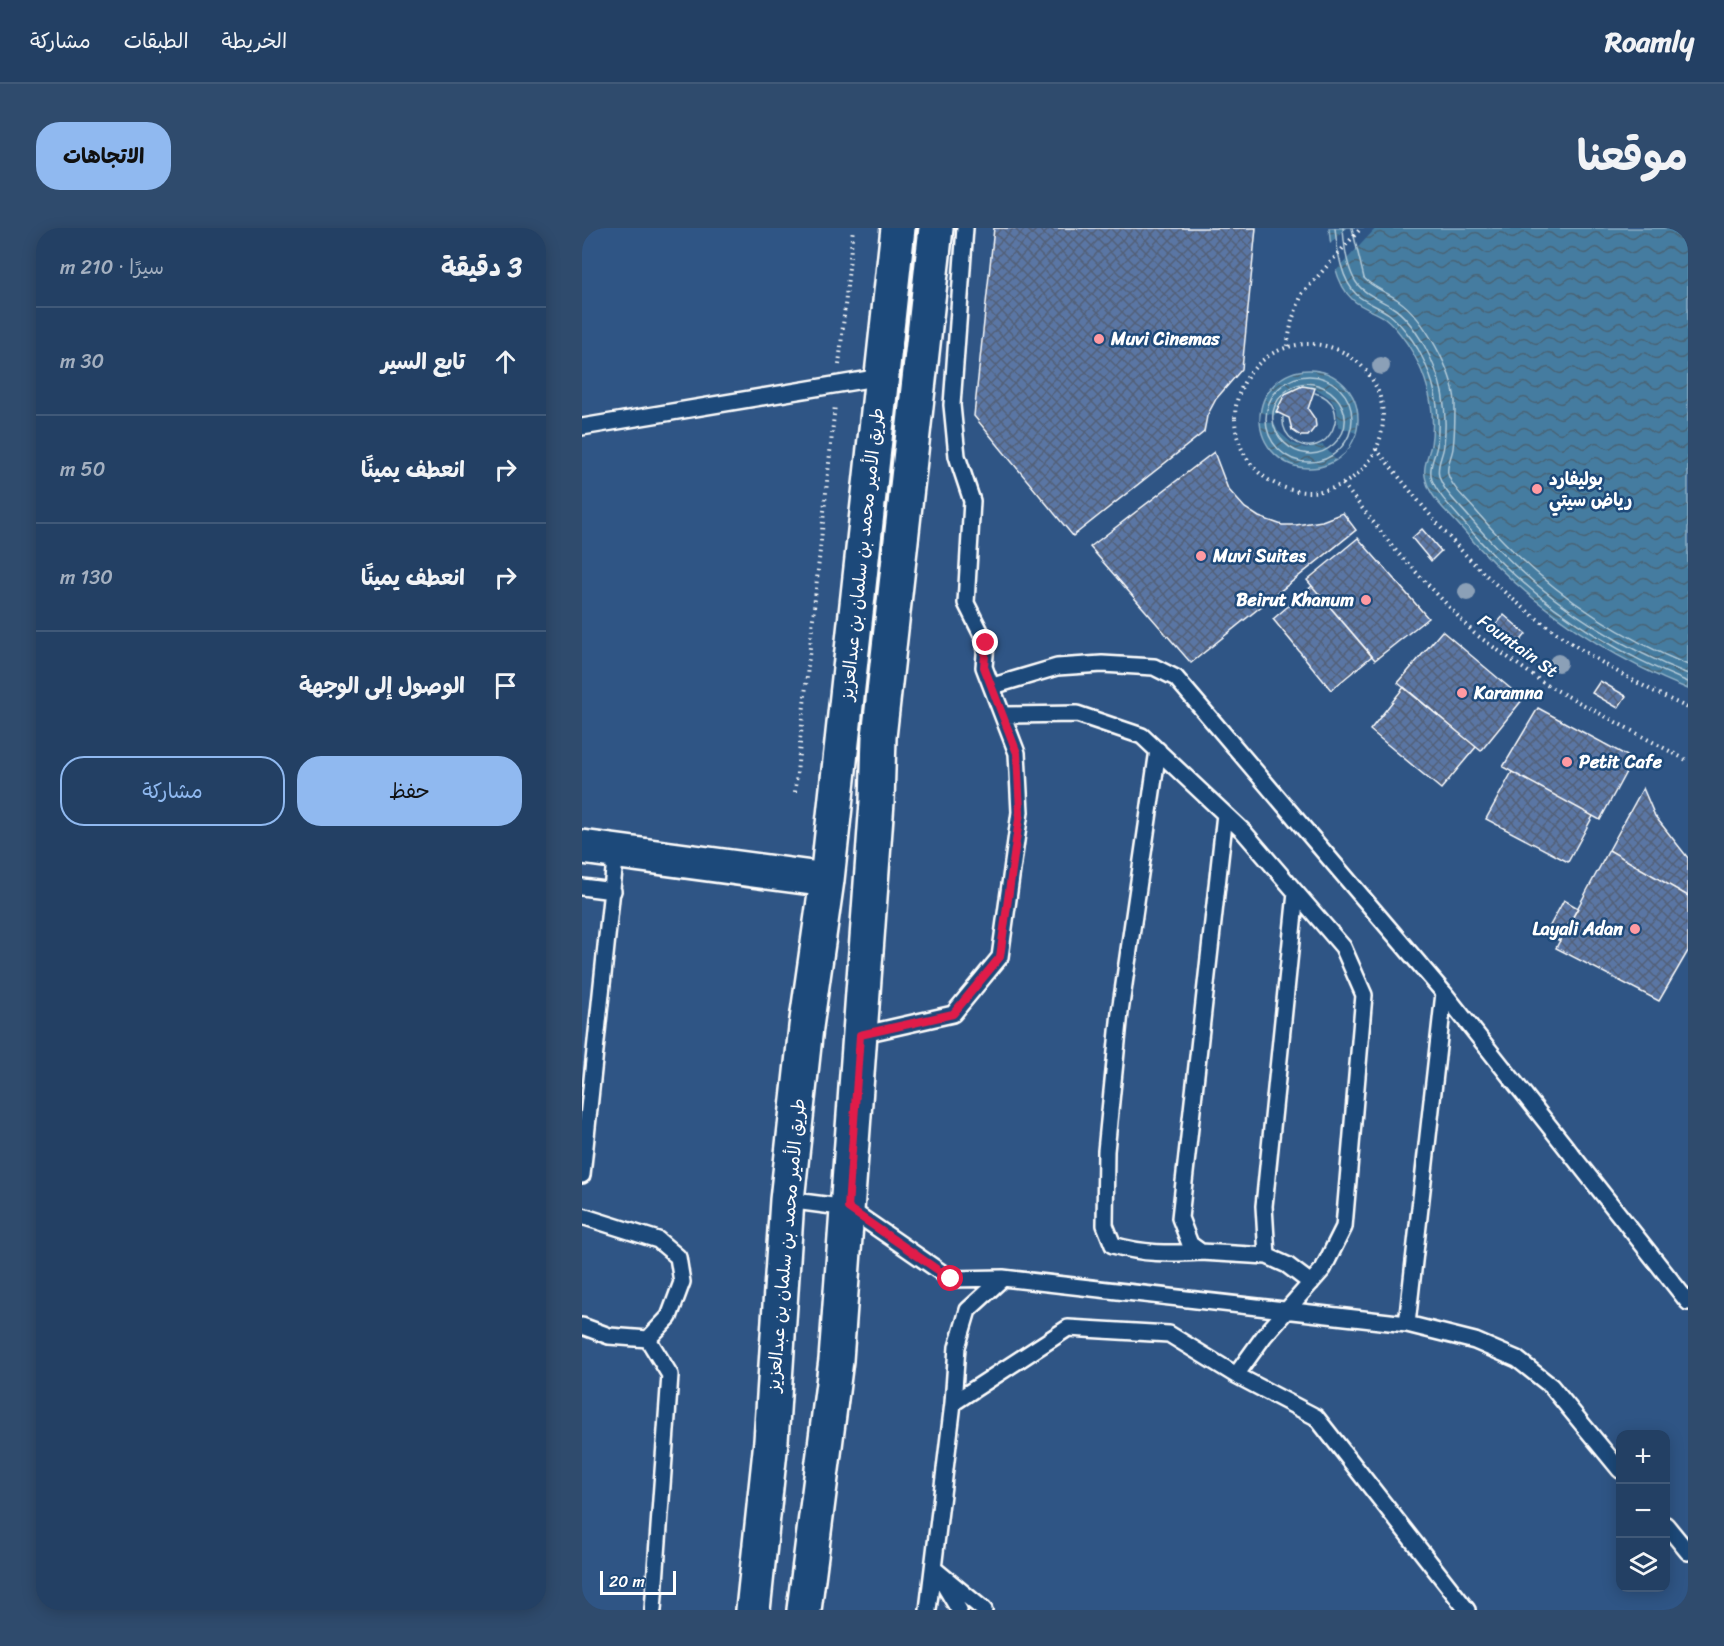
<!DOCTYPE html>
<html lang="ar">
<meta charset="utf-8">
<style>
body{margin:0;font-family:Sriracha,"Playpen Sans Arabic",sans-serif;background:#2f4b6d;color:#f1f3f6;direction:rtl}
.controls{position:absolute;right:18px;bottom:18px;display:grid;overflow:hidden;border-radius:12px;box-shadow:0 3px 15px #0003}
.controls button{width:54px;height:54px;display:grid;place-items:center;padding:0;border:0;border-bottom:2px solid #405978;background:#234064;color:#f1f3f6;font:30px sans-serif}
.scale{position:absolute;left:18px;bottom:15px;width:76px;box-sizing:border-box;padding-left:6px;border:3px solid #fff;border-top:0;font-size:16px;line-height:21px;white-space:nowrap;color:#fff;-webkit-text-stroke:4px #1f4a7a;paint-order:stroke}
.stop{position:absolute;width:18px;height:18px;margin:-14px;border:4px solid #e11d48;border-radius:50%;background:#fff}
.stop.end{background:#e11d48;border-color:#fff;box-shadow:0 2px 6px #0008}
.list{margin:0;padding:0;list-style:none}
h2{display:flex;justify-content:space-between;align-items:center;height:78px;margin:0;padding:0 24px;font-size:26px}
h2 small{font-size:20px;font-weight:400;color:#a3afbf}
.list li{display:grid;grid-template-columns:39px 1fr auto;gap:18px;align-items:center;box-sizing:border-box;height:108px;padding:0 24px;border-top:2px solid #405978}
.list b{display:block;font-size:22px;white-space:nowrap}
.list em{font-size:20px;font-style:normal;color:#a3afbf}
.actions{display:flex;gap:12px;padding:18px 24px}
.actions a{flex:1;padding:14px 0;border:2px solid #90b9f0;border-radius:24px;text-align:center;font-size:21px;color:#90b9f0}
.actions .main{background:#90b9f0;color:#111}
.icon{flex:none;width:33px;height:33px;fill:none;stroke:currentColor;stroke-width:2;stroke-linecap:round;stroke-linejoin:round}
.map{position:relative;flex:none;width:1106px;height:1382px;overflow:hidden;direction:ltr;border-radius:24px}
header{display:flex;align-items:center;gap:36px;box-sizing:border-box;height:84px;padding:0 30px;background:#234064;border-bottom:2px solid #405978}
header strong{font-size:28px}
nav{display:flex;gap:33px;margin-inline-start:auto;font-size:21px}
.intro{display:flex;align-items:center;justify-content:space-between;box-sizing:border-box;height:144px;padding:0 36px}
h1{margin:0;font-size:42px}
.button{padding:15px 27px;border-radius:24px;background:#90b9f0;color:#111;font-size:21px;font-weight:700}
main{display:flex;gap:36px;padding:0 36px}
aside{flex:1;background:#234064;border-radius:24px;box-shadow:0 3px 15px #0003}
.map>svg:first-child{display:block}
</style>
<header>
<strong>Roamly</strong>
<nav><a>الخريطة</a><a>الطبقات</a><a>مشاركة</a></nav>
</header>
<div class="intro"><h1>موقعنا</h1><a class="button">الاتجاهات</a></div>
<main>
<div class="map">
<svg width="1106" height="1382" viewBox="0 0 1106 1382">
<defs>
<pattern id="water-waves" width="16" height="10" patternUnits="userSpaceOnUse" patternTransform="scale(1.5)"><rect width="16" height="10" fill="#447ca0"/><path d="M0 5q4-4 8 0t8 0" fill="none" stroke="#486476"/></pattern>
<pattern id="building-cross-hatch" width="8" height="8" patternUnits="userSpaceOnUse" patternTransform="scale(1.5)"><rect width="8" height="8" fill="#5a76a4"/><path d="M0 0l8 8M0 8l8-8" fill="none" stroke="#536178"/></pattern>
</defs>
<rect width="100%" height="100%" fill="#2f5585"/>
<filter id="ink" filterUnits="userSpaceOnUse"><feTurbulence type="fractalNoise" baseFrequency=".0167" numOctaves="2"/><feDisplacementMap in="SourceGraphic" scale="12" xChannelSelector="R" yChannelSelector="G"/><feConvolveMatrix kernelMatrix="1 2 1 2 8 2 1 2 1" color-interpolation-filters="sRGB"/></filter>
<g filter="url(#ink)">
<path fill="url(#water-waves)" stroke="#8fb0c6" stroke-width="1.5" d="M747,0H1106V461C1016,424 938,370 876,296C865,284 848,269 844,252C840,240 846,229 849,217C854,184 847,154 831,125C825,114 813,98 803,90C793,83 780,80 771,72C753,56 749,23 747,0Z
M678 191a49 49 0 1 1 98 0a49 49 0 1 1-98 0Z"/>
<path fill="#2f5585" d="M764,0H794L753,44L746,18Z
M720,158L731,159L748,170L755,181L756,198L774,205L765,223L754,232L741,217L723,220L710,215L696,203L692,195L678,194L679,185L693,187L703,166Z"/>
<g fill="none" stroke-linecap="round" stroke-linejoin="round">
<path stroke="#b4cbd9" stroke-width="1.5" d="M753,0C755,21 759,53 776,68C785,75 797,79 807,86C817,94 829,109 836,121C853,152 859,181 855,217C853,229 846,239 850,252C857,269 872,282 883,296C943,367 1020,419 1106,454
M761,0C762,17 765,43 776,57C784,67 799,72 810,79C822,86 835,105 842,117C860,150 866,180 862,217C861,228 854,237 857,248C861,263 877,277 887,289C946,359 1021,412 1106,446
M770,0L782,50C791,60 805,64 816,72C842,90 871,143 873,174C873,189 873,205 871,220C870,229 864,237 866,246C870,260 885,272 894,283C951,351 1024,403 1106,437
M684 191a43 43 0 1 1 86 0a43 43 0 1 1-86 0Z
M701,166C669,198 719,247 752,216C785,186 738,135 703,164
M701,189C700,199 704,207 712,213C745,236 775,176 733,165"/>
</g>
<path fill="url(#building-cross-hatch)" stroke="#fff" stroke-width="1.5" d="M412,0H674L660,141L634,171L625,188L622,204L491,308L392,188Z
M720,158L733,160L726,181L733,191L734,198L726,208H719L710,202L707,190L694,184L703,166Z
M632,224L646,261L663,280L677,289L700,297H714L740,293L761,285L774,302L609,435L508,319Z
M840,301L859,323L849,333L830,310Z
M776,310L846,390L793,432L725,352Z
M730,358L790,428L749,462L691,391Z
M922,387L944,406L936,416L913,398Z
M860,403L941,471L899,523L816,455Z
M1018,453L1044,468L1036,480L1010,465Z
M822,459L894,519L859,561L788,502Z
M956,480L1051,531L1018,592L921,539Z
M930,544L1011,588L986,634L904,591Z
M1061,560L1073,588L1106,630V668L1027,622Z
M1027,622L1106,668V723L1077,773L974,720Z
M982,672L996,680L978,713L964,705Z"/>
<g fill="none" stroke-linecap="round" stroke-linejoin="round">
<g stroke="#fff" stroke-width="20">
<path id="service" d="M0,199L299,149
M411,458L475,439L520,436L572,439L594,450L862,765L1106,1074
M422,487L495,486L560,508L661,603L761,719L782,767L762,999L741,1041L682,1108L654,1147
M576,522L538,784L524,923L523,997L531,1017C561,1026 588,1026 619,1024
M643,586L598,990L608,1016L619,1024L685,1028
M0,659L31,663
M714,665L682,978L685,1028L705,1037L729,1055
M278,807L371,786L418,729L438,584L435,525L402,439L404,415L384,375L390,273L375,228L370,177L383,0
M0,947L34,623
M205,972L266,980L369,1051L421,1050L825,1096L893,1113L935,1131L969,1158L1038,1242
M0,988L76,1012L96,1029L100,1054L87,1089L66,1111L27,1108L0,1098
M825,1096L862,765
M66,1111L88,1147L71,1382
M371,1175L375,1119L386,1082L421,1050
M1084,1297L1106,1324
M351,1340L402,1382
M358,1350L377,1382
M346,1382L371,1175L486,1100L587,1106L654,1147L734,1189L885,1382"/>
</g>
<g stroke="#fff" stroke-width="38">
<path id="tertiary" d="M0,619L245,652L224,799L205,972L189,1213L171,1382
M245,652L316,0
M222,1382L254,1132L295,574L297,509L354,0"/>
</g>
<path stroke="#fff" stroke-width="4" stroke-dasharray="1.5 4.5" stroke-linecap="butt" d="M653 190a74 74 0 1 1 148 0a74 74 0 1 1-148 0Z
M705,118L710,92L720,66L779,0
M257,137L271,0
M794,221C830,264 864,310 905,348C964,404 1033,446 1106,480
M761,256L815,324L892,405L963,456L1106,533
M213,564L253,177"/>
<use href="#service" stroke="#1f4a7a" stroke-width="15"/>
<use href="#tertiary" stroke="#1f4a7a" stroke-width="33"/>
</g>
<g fill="#8ba0b7">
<circle cx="799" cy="138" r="9"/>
<circle cx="885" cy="364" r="9"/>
<circle cx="976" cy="435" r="9"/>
</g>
</g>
<g fill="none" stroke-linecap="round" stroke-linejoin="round" filter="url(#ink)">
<path stroke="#e11d48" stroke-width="8" d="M369,1051L266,980L278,807L371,786L418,729L438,584L435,525L402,439L404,415"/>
</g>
<g fill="#ff9aa2" stroke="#1f4a7a" stroke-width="2">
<circle cx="517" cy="111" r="6"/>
<circle cx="955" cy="261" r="6"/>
<circle cx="619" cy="328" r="6"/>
<circle cx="784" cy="372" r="6"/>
<circle cx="880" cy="465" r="6"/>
<circle cx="985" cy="534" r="6"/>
<circle cx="1053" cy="701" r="6"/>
</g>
<g text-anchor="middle" stroke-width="5" stroke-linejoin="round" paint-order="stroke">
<g font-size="18" font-weight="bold" fill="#fff" stroke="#1f4a7a" text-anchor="start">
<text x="529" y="117">Muvi Cinemas</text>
<text x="967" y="257">بوليفارد<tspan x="967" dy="21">رياض سيتي</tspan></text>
<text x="631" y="334">Muvi Suites</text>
<text x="772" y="378" text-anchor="end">Beirut Khanum</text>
<text x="892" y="471">Karamna</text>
<text x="997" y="540">Petit Cafe</text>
<text x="1041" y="707" text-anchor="end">Layali Adan</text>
</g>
<g font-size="18" fill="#fff" stroke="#1f4a7a">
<text transform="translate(280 326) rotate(-84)" y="6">طريق الأمير محمد بن سلمان بن عبدالعزيز</text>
<text transform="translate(936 418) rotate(36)" y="6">Fountain St</text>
<text transform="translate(204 1017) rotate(-85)" y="6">طريق الأمير محمد بن سلمان بن عبدالعزيز</text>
</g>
</g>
</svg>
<div class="controls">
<button>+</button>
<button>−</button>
<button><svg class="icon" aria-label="layers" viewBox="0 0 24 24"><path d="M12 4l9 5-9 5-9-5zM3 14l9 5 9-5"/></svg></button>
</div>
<div class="scale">20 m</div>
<div class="stop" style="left:369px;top:1051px"></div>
<div class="stop end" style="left:404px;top:415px"></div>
</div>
<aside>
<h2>3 دقيقة<small>سيرًا · 210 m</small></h2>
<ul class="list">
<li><svg class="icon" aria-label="ahead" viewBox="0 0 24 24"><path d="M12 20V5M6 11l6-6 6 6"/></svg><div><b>تابع السير</b></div><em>30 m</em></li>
<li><svg class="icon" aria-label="right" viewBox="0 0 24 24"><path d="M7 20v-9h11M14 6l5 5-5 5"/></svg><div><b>انعطف يمينًا</b></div><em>50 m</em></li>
<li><svg class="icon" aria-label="right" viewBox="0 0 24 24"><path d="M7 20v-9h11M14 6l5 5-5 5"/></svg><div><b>انعطف يمينًا</b></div><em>130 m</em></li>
<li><svg class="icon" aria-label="arrive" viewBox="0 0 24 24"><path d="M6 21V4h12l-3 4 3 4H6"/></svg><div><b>الوصول إلى الوجهة</b></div></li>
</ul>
<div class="actions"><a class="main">حفظ</a><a>مشاركة</a></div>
</aside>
</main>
